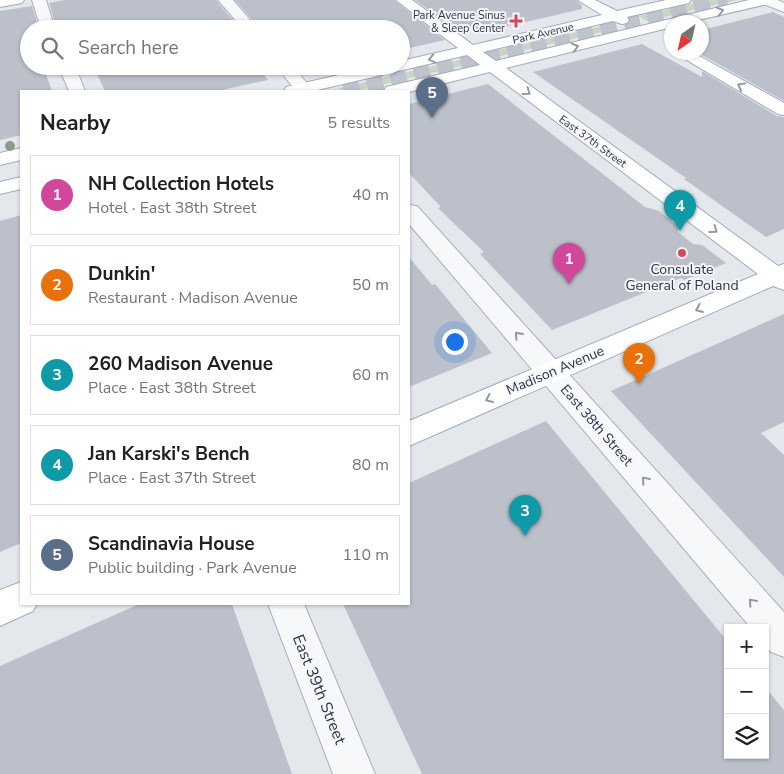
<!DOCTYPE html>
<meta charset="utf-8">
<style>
body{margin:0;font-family:"Nunito Sans",sans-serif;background:#f2f2f2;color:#202124}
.controls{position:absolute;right:15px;bottom:15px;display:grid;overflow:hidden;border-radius:0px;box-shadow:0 1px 4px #0004}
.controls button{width:45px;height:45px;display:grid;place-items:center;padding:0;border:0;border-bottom:1px solid #e0e0e0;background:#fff;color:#202124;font:25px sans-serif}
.compass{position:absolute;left:664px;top:15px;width:45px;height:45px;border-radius:50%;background:#fff;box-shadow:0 1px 4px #0004;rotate:214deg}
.you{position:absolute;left:454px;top:341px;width:18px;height:18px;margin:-12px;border:4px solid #fff;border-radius:50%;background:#1a73e8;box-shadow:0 0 0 8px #1a73e833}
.badge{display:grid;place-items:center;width:32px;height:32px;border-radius:50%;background:#1a73e8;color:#fff;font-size:16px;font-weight:700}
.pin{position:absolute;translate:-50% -41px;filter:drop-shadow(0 1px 2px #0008)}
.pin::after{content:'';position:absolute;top:26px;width:18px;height:15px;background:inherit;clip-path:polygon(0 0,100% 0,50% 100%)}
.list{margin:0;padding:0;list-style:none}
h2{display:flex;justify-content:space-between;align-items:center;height:65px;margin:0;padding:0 20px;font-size:21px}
h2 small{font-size:16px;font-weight:400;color:#757577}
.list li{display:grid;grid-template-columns:32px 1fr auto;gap:15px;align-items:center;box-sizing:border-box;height:80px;margin:0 10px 10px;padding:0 10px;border:1px solid #e0e0e0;border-radius:0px}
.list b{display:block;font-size:19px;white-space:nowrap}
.list p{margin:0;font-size:16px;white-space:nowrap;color:#757577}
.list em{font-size:16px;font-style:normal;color:#757577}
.icon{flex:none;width:28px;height:28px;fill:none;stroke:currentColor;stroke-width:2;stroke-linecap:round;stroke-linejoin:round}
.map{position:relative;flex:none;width:784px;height:774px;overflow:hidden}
.search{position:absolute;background:#fff;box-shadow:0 1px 4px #0004;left:20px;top:20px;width:390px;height:55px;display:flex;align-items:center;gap:12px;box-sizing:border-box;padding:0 18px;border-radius:28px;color:#757577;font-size:19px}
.panel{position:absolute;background:#fff;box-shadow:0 1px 4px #0004;left:20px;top:90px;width:390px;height:515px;border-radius:0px}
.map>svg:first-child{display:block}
</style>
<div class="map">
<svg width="784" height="774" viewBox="0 0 784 774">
<rect width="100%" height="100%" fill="#e4e7ec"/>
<path fill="#c9d6c5" d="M709,0H737L647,21L638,16Z
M607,25L615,29L501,56L494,51Z
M459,60L467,63L466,65L355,91H342L339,88Z"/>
<path fill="#bbc0ca" d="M65,0H216L240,29H57L49,3Z
M235,0H394L445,40L401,50V29H260Z
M415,0H576L582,5V9L477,33L467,26L461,34Z
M32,6L39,29H29V66H43L52,91H21V135L0,140V11Z
M773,12L784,17V101L702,55V30Z
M642,44L702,77V71L777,116L784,117V229L766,237L684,179L686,178L533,72Z
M93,66H257L268,80L217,91H105Z
M488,84L645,207L659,211L678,226V232L693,244L702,245L726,263L684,280L681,278L552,330L480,254L484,252L438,208L441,207L409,173V104Z
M21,215V543L0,552V221Z
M409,257L432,285L435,284L492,353L409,387Z
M784,314V422L761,433L784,455V577L611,391Z
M546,421L728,642V755H765V687L784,710V774H422L343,604H409V483Z
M139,604H232L292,774H0V666Z"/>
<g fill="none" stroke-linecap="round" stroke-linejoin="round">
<path stroke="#bfc3cb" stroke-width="16" stroke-dasharray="16 8" stroke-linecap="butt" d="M344,91L727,0"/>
<g stroke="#a9aeb7" stroke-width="2">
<path id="minor" d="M32,0H46L55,29H41Z
M218,0H233L258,29H243Z
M759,0H778L784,3V12L761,3Z
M55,66H72L79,76L85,91H69L63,77Z
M276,66H293L313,91H296Z
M409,205L417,206L784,612V657L771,652L765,645V628H751L409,224Z
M268,604H304L375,774H333Z"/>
</g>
<g stroke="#a3abb8" stroke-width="2">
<path id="major" d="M0,0H24L22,3L0,7Z
M396,0H412L473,45L602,15L578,0H595L617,11L666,0H691L689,3L627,17L629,20L627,23L622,24L613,21L483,52L496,61L749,0H774L772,3L690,22H672V27L506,68L778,266L784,264V290L773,286L409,446V421L758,274L490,72L409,92L384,91L386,87L480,65L467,55L313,91H284L286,87L379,66H401V61L458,48Z
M673,52H692L784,103V115L778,114Z
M21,148V160L0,165V153Z
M21,177V189L0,194V182Z
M21,582V604H37L33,611L0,626V590Z"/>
</g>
<use href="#minor" fill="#f7f8fa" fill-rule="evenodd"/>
<use href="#major" fill="#fff" fill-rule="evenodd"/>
</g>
<circle fill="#899d89" cx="10" cy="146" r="5"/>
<defs><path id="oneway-chevron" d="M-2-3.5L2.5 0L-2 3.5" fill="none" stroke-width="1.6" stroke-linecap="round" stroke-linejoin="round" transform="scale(1.25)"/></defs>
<g stroke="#959aa2">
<use href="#oneway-chevron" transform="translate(720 11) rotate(-14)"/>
<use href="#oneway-chevron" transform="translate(575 47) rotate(-14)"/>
<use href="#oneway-chevron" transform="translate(432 59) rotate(167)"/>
<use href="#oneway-chevron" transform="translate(741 86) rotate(-151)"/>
<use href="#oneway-chevron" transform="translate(527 92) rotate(36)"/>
<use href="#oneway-chevron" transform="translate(714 230) rotate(36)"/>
<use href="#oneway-chevron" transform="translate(699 309) rotate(157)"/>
<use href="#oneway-chevron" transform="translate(489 399) rotate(156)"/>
</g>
<g stroke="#9196a0">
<use href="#oneway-chevron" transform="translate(518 335) rotate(-132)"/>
<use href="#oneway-chevron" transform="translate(645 480) rotate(-131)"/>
<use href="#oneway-chevron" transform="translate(752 602) rotate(-131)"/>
</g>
<g fill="#d1495b" stroke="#f4f6f9" stroke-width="2">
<path d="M513.5 13.5h5v5h5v5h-5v5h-5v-5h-5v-5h5z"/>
<circle cx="682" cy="253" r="5"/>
</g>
<g text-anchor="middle" stroke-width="4" stroke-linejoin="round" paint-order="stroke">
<g font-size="11" fill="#2b3445" stroke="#f4f6f9" text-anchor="end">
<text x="505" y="19">Park Avenue Sinus<tspan x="505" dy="13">&amp; Sleep Center</tspan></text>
</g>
<g font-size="11" fill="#2b3445" stroke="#f4f6f9">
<text transform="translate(543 33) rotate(-13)" y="4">Park Avenue</text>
<text transform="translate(593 141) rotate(36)" y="4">East 37th Street</text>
</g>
<g font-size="14" fill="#2b3445" stroke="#f4f6f9">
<text x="682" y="274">Consulate<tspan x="682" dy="16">General of Poland</tspan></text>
</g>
<g font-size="14" fill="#2b3445" stroke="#f4f6f9">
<text transform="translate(555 370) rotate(-23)" y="5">Madison Avenue</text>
<text transform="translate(597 425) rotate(49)" y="5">East 38th Street</text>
</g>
<g font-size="16" fill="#2b3445" stroke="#f4f6f9">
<text transform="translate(320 689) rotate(68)" y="6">East 39th Street</text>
</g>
</g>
</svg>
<div class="controls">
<button>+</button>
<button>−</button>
<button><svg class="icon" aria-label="layers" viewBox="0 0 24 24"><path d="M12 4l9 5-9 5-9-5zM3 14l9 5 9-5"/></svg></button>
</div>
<svg class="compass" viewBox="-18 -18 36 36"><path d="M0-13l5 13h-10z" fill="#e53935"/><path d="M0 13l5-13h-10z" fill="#757577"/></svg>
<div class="you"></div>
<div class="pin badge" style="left:569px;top:284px;background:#d1479c">1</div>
<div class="pin badge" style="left:639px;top:384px;background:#e8710a">2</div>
<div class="pin badge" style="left:525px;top:536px;background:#0f9aa8">3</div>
<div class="pin badge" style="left:680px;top:231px;background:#0f9aa8">4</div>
<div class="pin badge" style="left:432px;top:118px;background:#5c6f8a">5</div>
<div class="search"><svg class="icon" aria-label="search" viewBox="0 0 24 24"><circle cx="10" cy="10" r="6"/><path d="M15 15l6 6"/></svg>Search here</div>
<section class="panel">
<h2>Nearby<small>5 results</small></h2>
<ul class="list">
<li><span class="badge" style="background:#d1479c">1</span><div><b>NH Collection Hotels</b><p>Hotel · East 38th Street</p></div><em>40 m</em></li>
<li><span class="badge" style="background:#e8710a">2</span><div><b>Dunkin'</b><p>Restaurant · Madison Avenue</p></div><em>50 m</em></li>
<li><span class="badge" style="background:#0f9aa8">3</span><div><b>260 Madison Avenue</b><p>Place · East 38th Street</p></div><em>60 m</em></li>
<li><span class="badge" style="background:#0f9aa8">4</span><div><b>Jan Karski's Bench</b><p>Place · East 37th Street</p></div><em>80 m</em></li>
<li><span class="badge" style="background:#5c6f8a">5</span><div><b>Scandinavia House</b><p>Public building · Park Avenue</p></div><em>110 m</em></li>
</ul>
</section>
</div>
